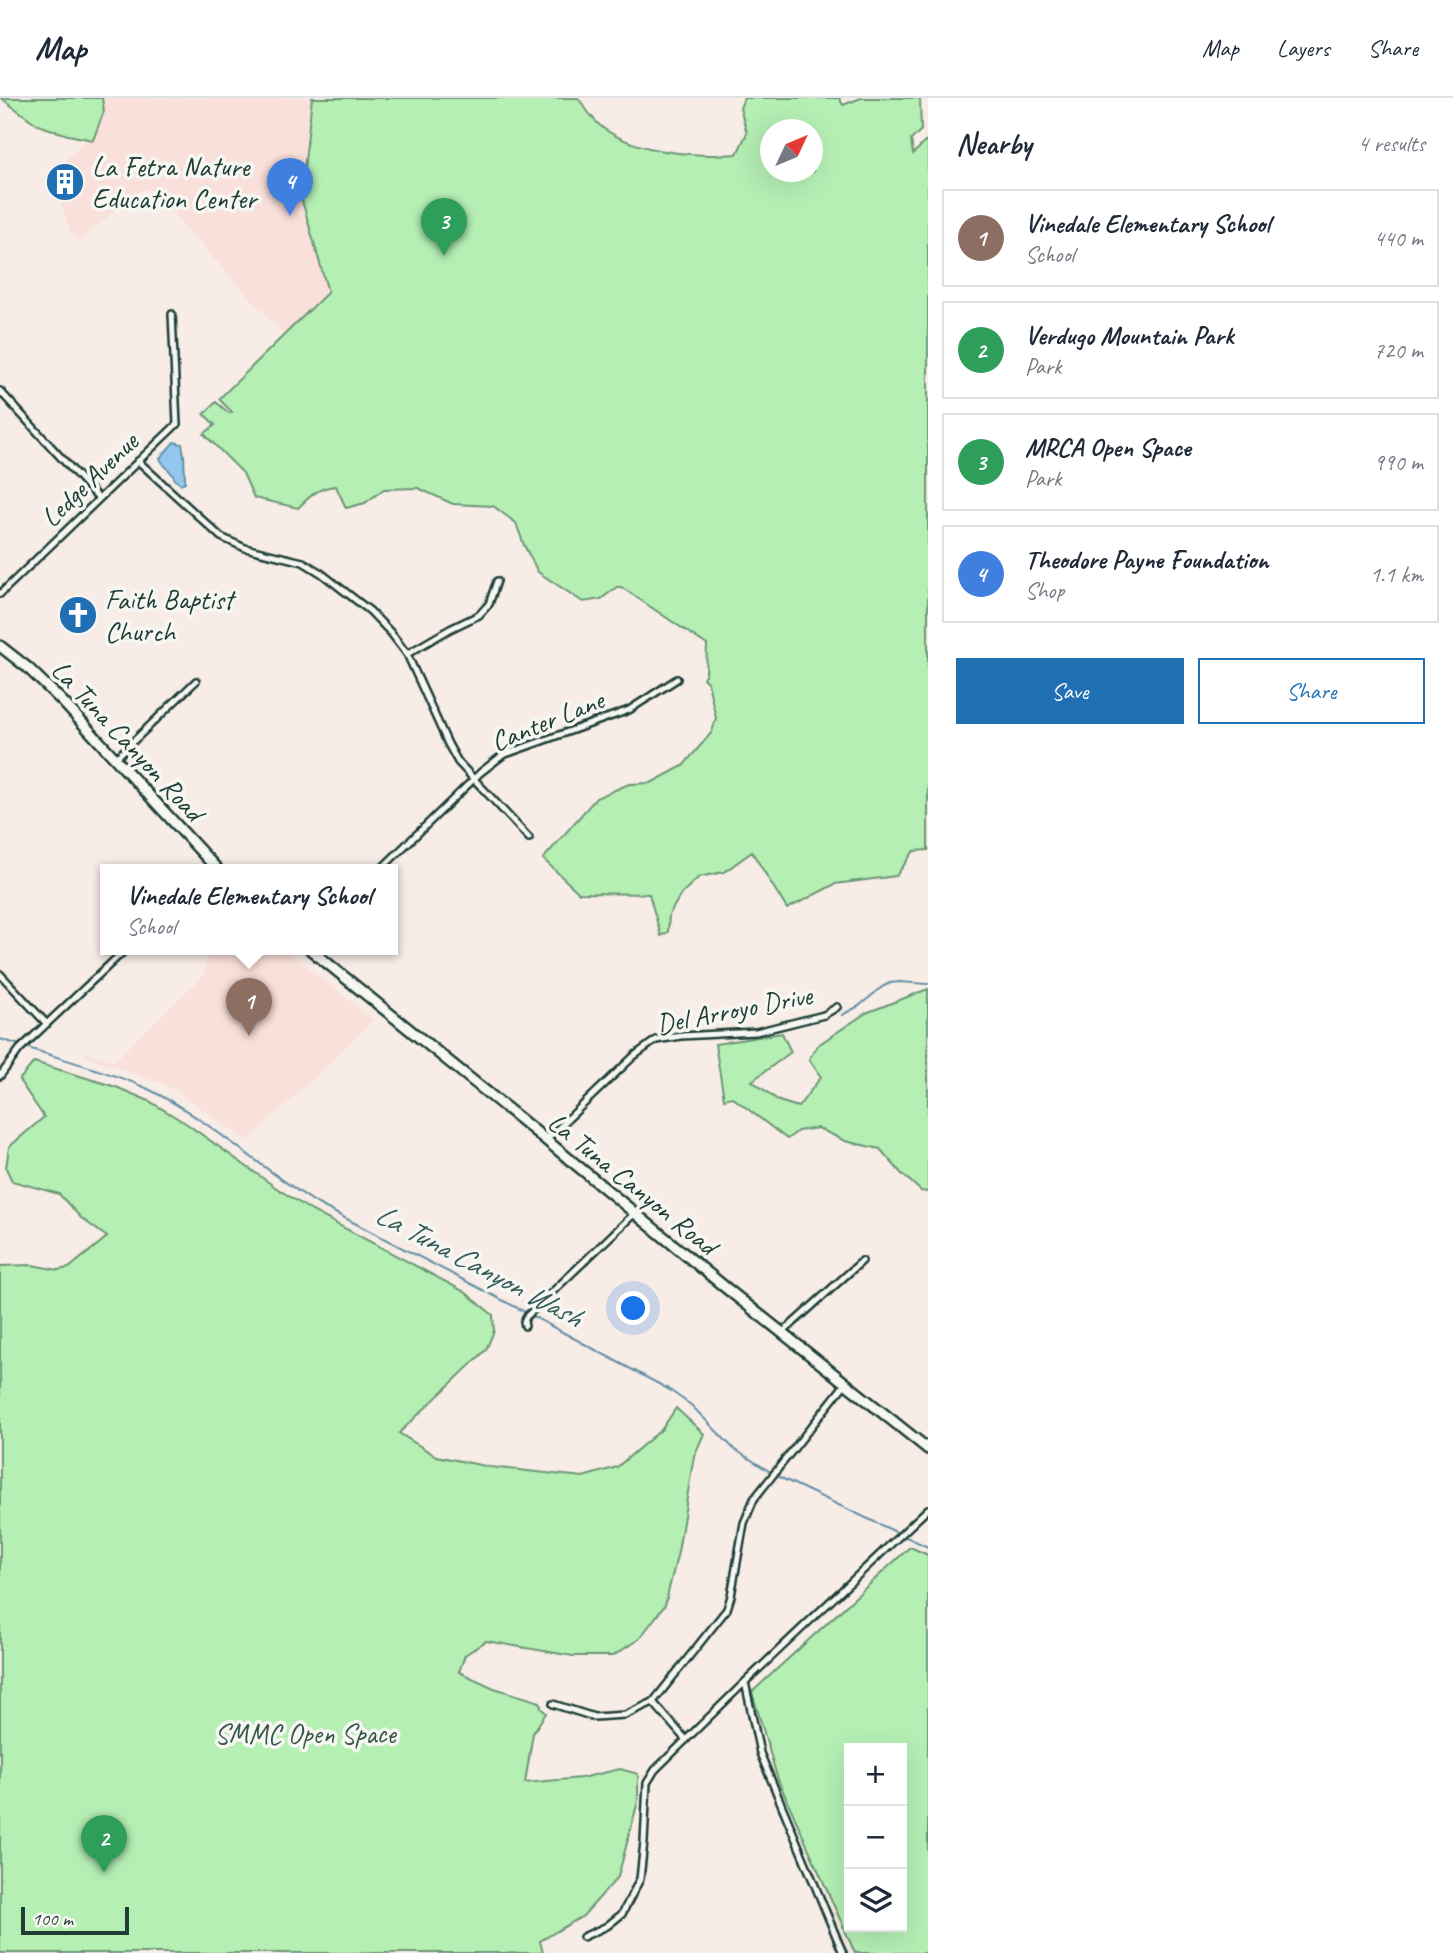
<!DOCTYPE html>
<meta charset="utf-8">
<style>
body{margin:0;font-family:Caveat,sans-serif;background:#f6f6f7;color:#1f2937}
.controls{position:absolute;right:21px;bottom:21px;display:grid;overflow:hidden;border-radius:0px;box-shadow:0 7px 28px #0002}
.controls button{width:63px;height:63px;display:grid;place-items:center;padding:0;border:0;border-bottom:2px solid #e0e1e3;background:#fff;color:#1f2937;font:35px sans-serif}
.compass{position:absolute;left:760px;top:21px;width:63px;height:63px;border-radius:50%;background:#fff;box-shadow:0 7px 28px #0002;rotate:46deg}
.scale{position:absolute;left:21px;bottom:18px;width:108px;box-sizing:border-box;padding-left:7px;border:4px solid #1f3d34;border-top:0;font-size:19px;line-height:24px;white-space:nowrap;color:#1f3d34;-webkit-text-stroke:5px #f6f6f2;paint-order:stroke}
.you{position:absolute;left:634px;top:1211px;width:24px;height:24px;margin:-18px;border:5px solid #fff;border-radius:50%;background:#1a73e8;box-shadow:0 0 0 10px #1a73e833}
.badge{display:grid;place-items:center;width:46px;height:46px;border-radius:50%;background:#1f6fb2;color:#fff;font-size:23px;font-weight:700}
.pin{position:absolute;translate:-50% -58px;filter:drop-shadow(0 2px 4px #0008)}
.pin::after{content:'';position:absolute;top:37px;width:24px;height:21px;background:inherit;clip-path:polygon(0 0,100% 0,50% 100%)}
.popup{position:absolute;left:100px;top:766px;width:298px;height:91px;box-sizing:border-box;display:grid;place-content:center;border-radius:0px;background:#fff;filter:drop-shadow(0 2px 5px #0005);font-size:23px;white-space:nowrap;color:#747a83}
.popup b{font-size:26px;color:#1f2937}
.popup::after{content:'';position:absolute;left:50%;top:100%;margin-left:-14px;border:14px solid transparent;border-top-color:#fff}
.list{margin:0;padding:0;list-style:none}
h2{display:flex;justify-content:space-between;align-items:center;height:91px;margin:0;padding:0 28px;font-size:30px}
h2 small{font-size:23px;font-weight:400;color:#747a83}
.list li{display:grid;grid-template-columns:46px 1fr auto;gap:21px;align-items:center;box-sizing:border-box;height:98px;margin:0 14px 14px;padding:0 14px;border:2px solid #e0e1e3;border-radius:0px}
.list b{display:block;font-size:26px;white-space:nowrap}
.list p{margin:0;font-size:23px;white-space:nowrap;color:#747a83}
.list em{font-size:23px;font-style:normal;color:#747a83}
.actions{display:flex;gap:14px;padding:21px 28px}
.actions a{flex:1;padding:16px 0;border:2px solid #1f6fb2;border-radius:0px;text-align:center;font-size:24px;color:#1f6fb2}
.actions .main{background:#1f6fb2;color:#fff}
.icon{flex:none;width:38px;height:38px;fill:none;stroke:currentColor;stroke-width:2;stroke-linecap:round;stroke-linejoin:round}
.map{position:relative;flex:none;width:928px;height:1855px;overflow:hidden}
header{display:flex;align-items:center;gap:42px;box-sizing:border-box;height:98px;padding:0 35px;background:#fff;border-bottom:2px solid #e0e1e3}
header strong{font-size:33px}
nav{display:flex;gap:38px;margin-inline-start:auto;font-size:24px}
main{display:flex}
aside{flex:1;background:#fff}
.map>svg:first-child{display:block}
</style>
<header>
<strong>Map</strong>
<nav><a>Map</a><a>Layers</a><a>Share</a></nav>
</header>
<main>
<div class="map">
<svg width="928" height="1855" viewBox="0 0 928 1855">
<rect width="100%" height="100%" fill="#f8ece7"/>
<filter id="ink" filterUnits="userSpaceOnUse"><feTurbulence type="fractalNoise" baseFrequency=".0143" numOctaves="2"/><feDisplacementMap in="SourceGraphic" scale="14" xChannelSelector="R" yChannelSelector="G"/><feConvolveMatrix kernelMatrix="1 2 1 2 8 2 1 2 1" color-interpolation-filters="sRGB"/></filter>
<g filter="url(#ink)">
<path fill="#fae0da" d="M63,0H371L446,78L284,237L150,91L142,92L126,103L79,143L70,133L52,75L96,34Z
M210,852H286L374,922L248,1043L175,992L160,985L84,957L85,954L114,963L203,878Z"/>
<path fill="#b5efb4" stroke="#6a9674" stroke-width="2" fill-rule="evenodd" d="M1,0H102L104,13L93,42L68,37L38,27Z
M312,0H578C585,9 593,23 603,30C637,55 696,59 737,56L747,35L740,10L744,0H839L843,7L861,0H920L921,32L911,42L913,56L928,41V752L914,753L896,778L835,786L787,811L752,754L724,774L699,779L681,796L669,817L668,834L661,838L649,796L579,795L543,761L596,700L629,686L651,685L683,668L712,634L716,620L708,585L703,580L706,575L707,547L621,489H617L601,501L583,504L538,474L524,447L516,425L493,408L453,406L418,390L384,391L365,405L346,410L336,388C319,389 310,398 298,410L254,400L243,375L204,336L215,327L204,316L216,304L229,315L232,314L219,301L328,194L301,99ZM771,32H813V74H771Z
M928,891V1094L921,1093L901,1075L880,1051L845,1043L818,1030L798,1033L787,1041L732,999L724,1001L715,946L782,935L791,954L752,983L779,1003L798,1009L821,979L809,961L818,947L866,915Z
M34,964L116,989L149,1003L187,1026L278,1091L312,1113L465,1194L493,1217L494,1233L486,1252L399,1335L436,1358L490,1369L583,1379L617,1369L662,1331L676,1310L704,1336L694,1358L678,1454L665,1507L639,1541L613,1558H573L486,1543L465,1557L459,1574L494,1590L540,1604L541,1610L546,1615L533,1635L525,1685L581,1680L620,1671L638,1676V1703L618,1779L583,1818L540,1843L543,1855H0V1168L32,1167L58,1172L69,1170L107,1139L81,1120L59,1096L12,1083L6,1070L9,1049L44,1019L19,982Z
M910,1449L928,1457V1855H855L778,1682L752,1594ZM849,1650H902V1829H849Z"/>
<path fill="#92c8f0" stroke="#6490a5" stroke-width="2" d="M174,344L182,346L184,357L185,381V384L181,386L175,382C173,373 163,369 160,360Z"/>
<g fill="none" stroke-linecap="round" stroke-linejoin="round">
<path stroke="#6490a5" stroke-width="2" d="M842,917L859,908L882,889L890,885L899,884L928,886
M0,941L20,947
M25,949C64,962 112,974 148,991C209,1021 260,1070 318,1106L525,1214L668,1291L691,1307L734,1351L772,1375
M777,1378L898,1435
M904,1438L928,1449"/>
<g stroke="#1f3d34" stroke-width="10">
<path id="minor" d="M0,293L99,401
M138,363L221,439L245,450L303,464L321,475L370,513L391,535L407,556L448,646L458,664L529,740
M0,496L177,326L172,216
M407,556L450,531L479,517L489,506L497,483
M115,661L196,583
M380,772L481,674L503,657L629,612L677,581
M0,876L47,926
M0,978L20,951L125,852
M546,1042L634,958L656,942L681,938L756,934L824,917L837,909
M525,1228L524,1224L526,1219L635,1115
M782,1235L862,1163
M745,1584L760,1655L843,1855
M653,1604L686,1642
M553,1606L594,1619L625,1617L653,1604L727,1511L731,1498L744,1425L754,1401L845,1286
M583,1839L607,1828L622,1816L640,1781L644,1744L647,1685L655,1672L745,1584L928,1411"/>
</g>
<g stroke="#1f3d34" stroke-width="14">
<path id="primary" d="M0,548L28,570L62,603L218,772
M311,852L546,1042L726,1190L928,1351"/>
</g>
<use href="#minor" stroke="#f6f6f2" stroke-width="5"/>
<use href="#primary" stroke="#f6f6f2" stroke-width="9"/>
</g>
</g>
<defs>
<g id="building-disc" transform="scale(2.0125)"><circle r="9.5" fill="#1f6fb2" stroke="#f6f6f2"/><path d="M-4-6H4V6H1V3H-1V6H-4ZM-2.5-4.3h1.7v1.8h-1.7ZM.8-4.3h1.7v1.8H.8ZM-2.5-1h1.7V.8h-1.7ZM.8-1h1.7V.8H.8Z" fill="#fff"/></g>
<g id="church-disc" transform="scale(2.0125)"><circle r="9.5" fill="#1f6fb2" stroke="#f6f6f2"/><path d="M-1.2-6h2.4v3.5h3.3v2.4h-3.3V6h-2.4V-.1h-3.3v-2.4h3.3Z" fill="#fff"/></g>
</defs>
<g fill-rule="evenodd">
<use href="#building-disc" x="65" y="84"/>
<use href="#church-disc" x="78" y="517"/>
</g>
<g text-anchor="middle" stroke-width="7" stroke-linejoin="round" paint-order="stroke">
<g font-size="28" fill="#1f3d34" stroke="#f6f6f2" text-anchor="start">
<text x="92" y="78">La Fetra Nature<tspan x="92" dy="32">Education Center</tspan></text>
<text x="105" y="511">Faith Baptist<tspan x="105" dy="32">Church</tspan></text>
</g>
<g font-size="28" fill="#1f3d34" stroke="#f6f6f2">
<text transform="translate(89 381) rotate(-44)" y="10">Ledge Avenue</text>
<text transform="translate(547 622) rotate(-22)" y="10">Canter Lane</text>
<text transform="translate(128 642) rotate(47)" y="10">La Tuna Canyon Road</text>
<text transform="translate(734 911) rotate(-11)" y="10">Del Arroyo Drive</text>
<text transform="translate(633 1085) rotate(39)" y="10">La Tuna Canyon Road</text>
</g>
<g font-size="28" fill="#365847" stroke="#f6f6f2">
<text x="305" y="1645">SMMC Open Space</text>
</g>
<g font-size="30" font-style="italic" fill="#36595a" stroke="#f6f6f2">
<text transform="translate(479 1167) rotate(28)" y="10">La Tuna Canyon Wash</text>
</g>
</g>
</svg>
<div class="controls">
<button>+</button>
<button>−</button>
<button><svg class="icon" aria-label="layers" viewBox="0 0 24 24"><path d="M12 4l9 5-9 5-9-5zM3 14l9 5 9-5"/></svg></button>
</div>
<svg class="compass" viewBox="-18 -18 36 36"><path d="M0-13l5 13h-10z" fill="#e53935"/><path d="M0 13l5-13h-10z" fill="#747a83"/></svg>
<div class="scale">100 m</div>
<div class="you"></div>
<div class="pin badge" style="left:249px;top:938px;background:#8d6e63">1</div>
<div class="popup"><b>Vinedale Elementary School</b>School</div>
<div class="pin badge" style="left:104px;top:1775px;background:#2e9e5b">2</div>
<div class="pin badge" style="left:444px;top:158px;background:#2e9e5b">3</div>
<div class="pin badge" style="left:290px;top:118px;background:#3f7fe0">4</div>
</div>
<aside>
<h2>Nearby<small>4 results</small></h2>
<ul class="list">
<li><span class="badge" style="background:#8d6e63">1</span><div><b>Vinedale Elementary School</b><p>School</p></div><em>440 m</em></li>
<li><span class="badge" style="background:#2e9e5b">2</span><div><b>Verdugo Mountain Park</b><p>Park</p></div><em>720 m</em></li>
<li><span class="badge" style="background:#2e9e5b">3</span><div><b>MRCA Open Space</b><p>Park</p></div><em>990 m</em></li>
<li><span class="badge" style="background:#3f7fe0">4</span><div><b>Theodore Payne Foundation</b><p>Shop</p></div><em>1.1 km</em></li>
</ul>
<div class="actions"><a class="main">Save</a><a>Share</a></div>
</aside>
</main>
